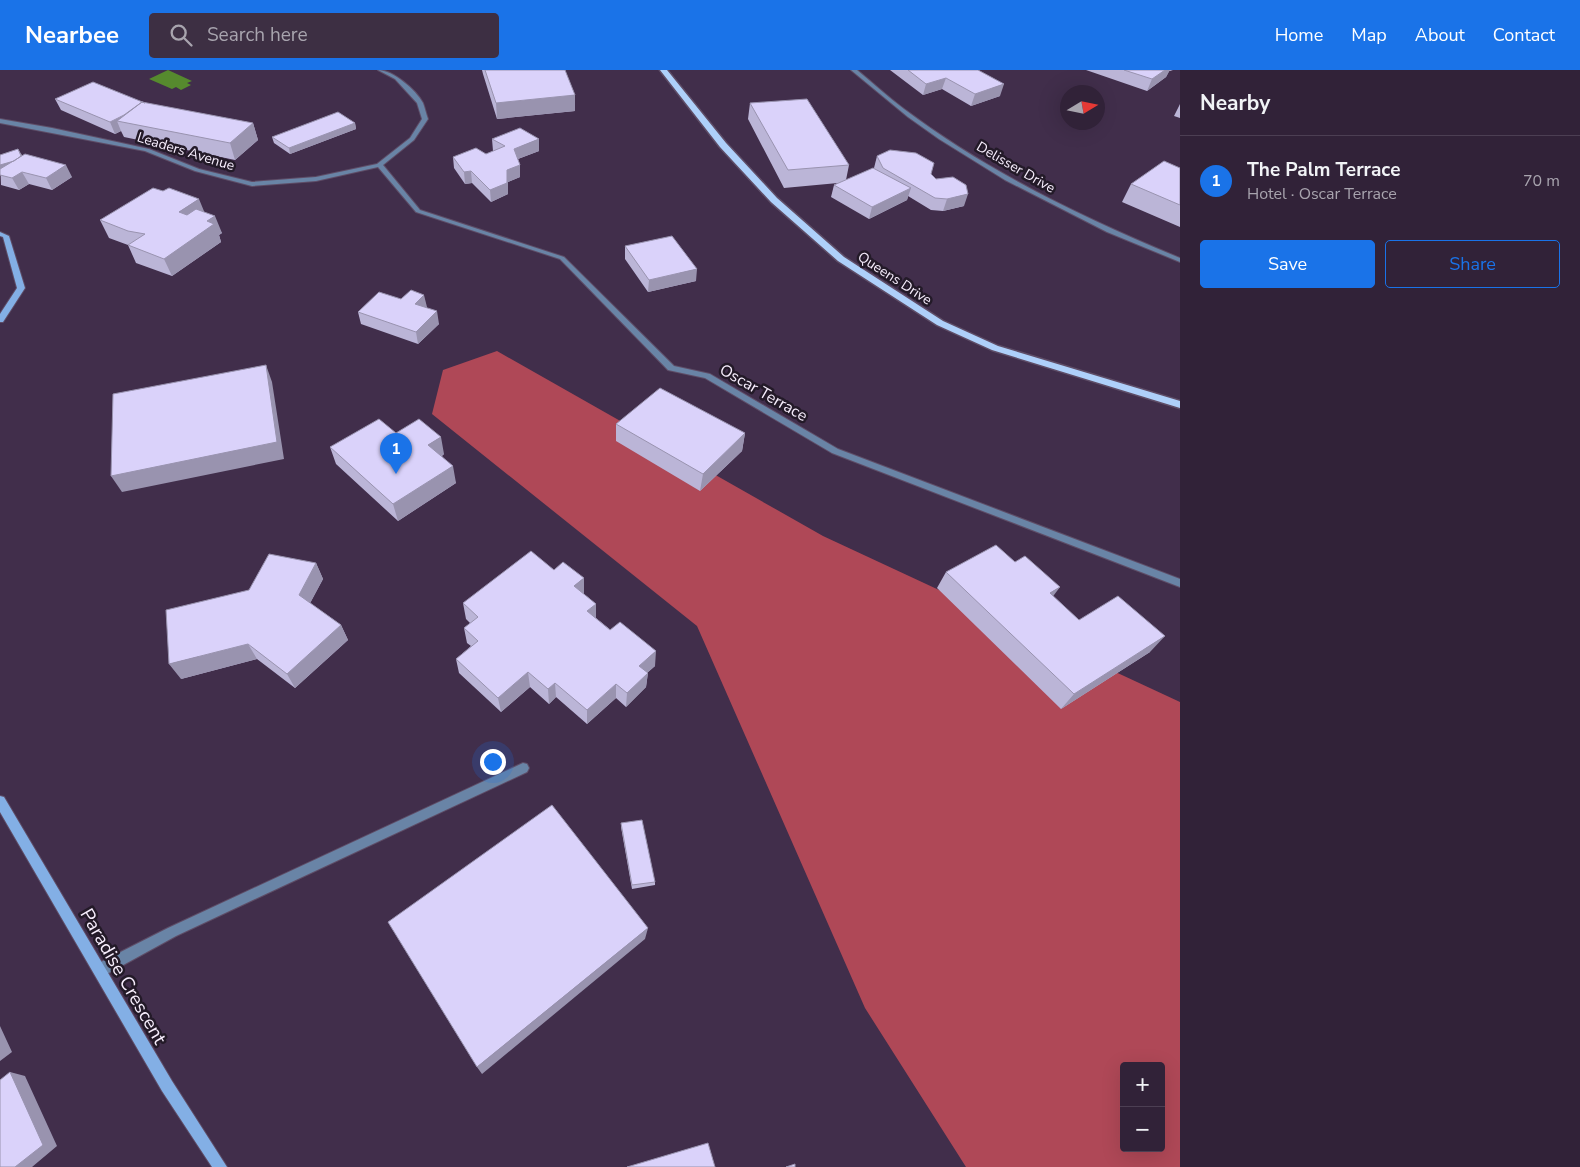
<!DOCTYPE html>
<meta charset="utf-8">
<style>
body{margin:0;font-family:"Nunito Sans",sans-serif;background:#3d2f43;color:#f1f3f6}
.controls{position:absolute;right:15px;bottom:15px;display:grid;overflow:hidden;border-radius:5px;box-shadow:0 5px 20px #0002}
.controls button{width:45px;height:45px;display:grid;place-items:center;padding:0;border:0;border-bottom:1px solid #4c3f53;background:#312238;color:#f1f3f6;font:25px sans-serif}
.compass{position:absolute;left:1060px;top:15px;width:45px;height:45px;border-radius:50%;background:#312238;box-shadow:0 5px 20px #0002;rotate:80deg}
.you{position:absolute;left:492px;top:691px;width:18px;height:18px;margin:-12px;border:4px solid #fff;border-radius:50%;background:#1a73e8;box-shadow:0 0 0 8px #1a73e833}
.badge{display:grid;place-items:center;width:32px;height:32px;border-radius:50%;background:#1a73e8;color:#fff;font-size:16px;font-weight:700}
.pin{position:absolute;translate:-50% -41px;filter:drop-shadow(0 1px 2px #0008)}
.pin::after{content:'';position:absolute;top:26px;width:18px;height:15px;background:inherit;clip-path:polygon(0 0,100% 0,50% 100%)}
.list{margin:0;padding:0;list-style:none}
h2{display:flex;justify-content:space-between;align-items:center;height:65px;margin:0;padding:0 20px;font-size:21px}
h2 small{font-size:16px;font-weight:400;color:#a8a4ae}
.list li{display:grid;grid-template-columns:32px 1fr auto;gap:15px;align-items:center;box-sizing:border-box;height:90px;padding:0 20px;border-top:1px solid #4c3f53}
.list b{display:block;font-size:19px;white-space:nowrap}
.list p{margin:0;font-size:16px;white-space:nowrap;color:#a8a4ae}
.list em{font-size:16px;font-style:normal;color:#a8a4ae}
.actions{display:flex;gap:10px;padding:15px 20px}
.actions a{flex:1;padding:11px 0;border:1px solid #1a73e8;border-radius:5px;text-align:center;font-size:18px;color:#1a73e8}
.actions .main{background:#1a73e8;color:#fff}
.icon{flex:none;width:28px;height:28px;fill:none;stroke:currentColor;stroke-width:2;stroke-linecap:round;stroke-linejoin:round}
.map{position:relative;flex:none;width:1180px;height:1097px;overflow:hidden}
header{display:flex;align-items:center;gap:30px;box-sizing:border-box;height:70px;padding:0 25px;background:#1a73e8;color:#fff}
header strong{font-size:24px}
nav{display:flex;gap:28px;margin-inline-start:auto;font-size:18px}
.search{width:350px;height:45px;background:#3d2f43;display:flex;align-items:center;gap:12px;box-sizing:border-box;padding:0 18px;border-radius:5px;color:#a8a4ae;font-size:19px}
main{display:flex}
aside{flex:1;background:#312238}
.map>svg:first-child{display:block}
</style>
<header>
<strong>Nearbee</strong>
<div class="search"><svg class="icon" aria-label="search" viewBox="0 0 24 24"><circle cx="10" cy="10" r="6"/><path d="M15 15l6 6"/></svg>Search here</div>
<nav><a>Home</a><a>Map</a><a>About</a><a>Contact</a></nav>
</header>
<main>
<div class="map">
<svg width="1180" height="1097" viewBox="0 0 1180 1097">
<rect width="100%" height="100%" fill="#412e4b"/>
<path fill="#af4857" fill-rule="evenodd" d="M497,281L823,466L1180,632V1097H966L865,938L697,556L432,344L443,300ZM1124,996H1161V1078H1124Z"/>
<path fill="#568a2e" d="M168,0L192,11L187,13L191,15L181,20L176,17L172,19L149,9Z"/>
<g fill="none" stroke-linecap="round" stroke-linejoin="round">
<g stroke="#5e4d67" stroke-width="2">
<path id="street" d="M378,0C393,0 416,20 423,33C425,38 426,44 428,49L414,70L383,95L420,140L564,187L674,296L710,304L838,379L1180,509V517L832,383L705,308L668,300L560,189L416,142L378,97L316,111L252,116L195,101L145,81L0,53V49L52,58L149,79L199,99L252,112L316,107L377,94L410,68L422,49L417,33L395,9Z
M851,0H857C873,13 888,27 904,39C988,102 1083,148 1180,188V192L1107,162L1005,110L939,69L908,47Z
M523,693L527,694L529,698L527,702L176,866L105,905L100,906L95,905L94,900L95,895L168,858Z"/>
</g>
<g stroke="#5e4d67" stroke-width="2">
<path id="secondary" d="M0,162L9,166L25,218L3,252H0V244L17,218L3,167L0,166Z
M0,726L4,727L172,1011L227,1097H212L162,1021L0,742Z"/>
</g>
<g stroke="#5e4d67" stroke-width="3">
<path id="primary" d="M660,0H667L726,73L777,128L844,187L943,251L998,276L1180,331V338L992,280L937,255L838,191L771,132L720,77Z"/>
</g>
<use href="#street" fill="#6984a6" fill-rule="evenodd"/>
<use href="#secondary" fill="#83afe5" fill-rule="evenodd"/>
<use href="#primary" fill="#aed0fa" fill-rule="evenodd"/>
</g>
<path fill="#bbb5d7" d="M482,0H565L575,41L497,49L483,4Z
M890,0H972L1000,26L971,36L942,19L923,25Z
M1086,0H1173L1170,1H1169L1166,7L1147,21Z
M55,29L145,33L253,53L258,70L235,90L124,67L121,61L115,64L61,40Z
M750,33L849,95L846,110L874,98L877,86L931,104L964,136L943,141L931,140L908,126L907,130L869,149L831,127L834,115L838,113L784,118L748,49Z
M1180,34V48L1174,46Z
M355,53L356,59L290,84L274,73L272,67Z
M492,69L539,81L518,89L520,95V107L508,112V124L491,132L472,113L465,114L454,98L453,87L486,84L493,81Z
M0,85L22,86L72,107L52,120L29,114L19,120L1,115Z
M1180,98V157L1122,132L1131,114Z
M204,142L222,163L219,165L221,172L172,206L136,193L128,175L109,168L100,150Z
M625,176L696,211L648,222L625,189Z
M401,229L427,237L426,238L439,254L418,274L361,254L358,242Z
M616,354L745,363L742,381L700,421L616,371Z
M396,363L444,384L442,386L456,413L398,451L336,394L330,377Z
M316,493L323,509L310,533L341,555L348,570L295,618L257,589L181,609L249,520Z
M946,502L1053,527L1079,550L1150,582L1061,639L937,518Z
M584,524L596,534V548L655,596L648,602L646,617L626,637L616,628L587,654L556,627L549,634L530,617L501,642L459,603L456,589L471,576L467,573L464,558L470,553L466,549L463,533Z
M621,753L655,812V815L632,819L621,757Z"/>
<path fill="#9993af" d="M1165,0H1170L1166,7L1147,21L1152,9Z
M946,8L942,19L923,25L926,14Z
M1004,14L1000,26L971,36L975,24Z
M575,25V41L497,49L496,33Z
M148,34L117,51L121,61L115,64L110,52Z
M253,53L258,70L235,90L230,73Z
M355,53L356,59L290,84L289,78Z
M539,69V81L515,90L514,79Z
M18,79L22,85L25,94L0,101V95Z
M66,95L72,107L52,120L46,108Z
M520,95V107L508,112V124L491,132L490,120L507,100Z
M471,101L472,113L465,114L464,102Z
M22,102L29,114L19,120L12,108Z
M911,118L907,130L869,149L872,137Z
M968,124L964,136L943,141L947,129Z
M199,129L206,146L186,159L179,142Z
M215,146L222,163L219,165L221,172L172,206L164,189L207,151Z
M697,199L696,211L648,222L649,210Z
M424,225L427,237L417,246L415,234Z
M437,241L439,254L418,274L416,262Z
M266,295L272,312L284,389L122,422L111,406Z
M745,363L742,381L700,421L703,404Z
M441,367L444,384L432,392L428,375Z
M453,396L456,413L398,451L393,434Z
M316,493L323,509L306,541L299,525Z
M584,508V524L574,532V516Z
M1060,517L1048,533L1050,523Z
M596,534V549L587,541Z
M341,555L348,570L295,618L287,604Z
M1165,566L1150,582L1061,639L1074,624Z
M248,574L257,589L181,609L169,594Z
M656,581L655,596L638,611L639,596Z
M528,602L530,617L501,642L498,628Z
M648,603L646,617L626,637L627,623Z
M555,613L556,627L549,634L548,619Z
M616,614V628L587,654V640Z
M648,858L645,869L482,1004L477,997Z
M0,956L12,982L0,991Z
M10,1002L25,1006L57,1076L32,1097H15Z"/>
<path fill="#dad2fa" stroke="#9993af" d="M485,0H565L575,25L496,33Z
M908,0H978L1004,14L975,24L946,8L926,14Z
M1124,0H1165L1152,9Z
M93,12L145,33L142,32L124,45L110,52L55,29Z
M807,29L849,95L788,100L750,33Z
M142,32L253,53L230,73L117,51Z
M338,42L355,53L289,78L272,67Z
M520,58L539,69L514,79L520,95L507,100V113L490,120L471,101L464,102L453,87L476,78L486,84L505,76L492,69Z
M18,79L21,86L14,91L0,95V85Z
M890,80L916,83L934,93L931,104L936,109L953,107L966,115L968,124L947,129L935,128L883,98L877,86Z
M25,84L66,95L46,108L22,102L12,108L0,105V99Z
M1164,91L1180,98V135L1131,114Z
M873,98L911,118L872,137L834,115Z
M153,118L163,121L169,118L199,129L179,142L187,145L196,139L215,146L207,151L214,154L164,189L128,175L145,164L128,161L100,150Z
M672,166L697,199L649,210L625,176Z
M411,220L424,225L415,234L437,241L416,262L358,242L379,222L401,229Z
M266,295L277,372L111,406L113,324Z
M660,318L745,363L703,404L616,354Z
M379,349L396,363L419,349L441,367L428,375L453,396L393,434L330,377Z
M996,475L1015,492L1025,486L1060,517L1050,523L1079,550L1118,526L1165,566L1074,624L946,502Z
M531,481L554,500L563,492L584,508L574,516L596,534L587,541L610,560L620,552L656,581L639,596L648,603L627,623L616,614L587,640L555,613L548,619L528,602L498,628L456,589L478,571L464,558L478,547L463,533Z
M269,484L316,493L299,525L341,555L287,604L248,574L169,594L166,540L249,520Z
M552,735L648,858L477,997L388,852Z
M642,750L655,812L632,815L621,753Z
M10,1002L43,1075L15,1097H0V1010Z
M708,1073L715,1097H627Z
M795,1094V1097H786Z"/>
<g text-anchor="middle" stroke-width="5" stroke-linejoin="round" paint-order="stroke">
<g font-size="14" fill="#f7eefd" stroke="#231a28">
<text transform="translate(186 81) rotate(17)" y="5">Leaders Avenue</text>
<text transform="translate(1016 97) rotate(30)" y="5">Delisser Drive</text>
<text transform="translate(895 208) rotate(33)" y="5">Queens Drive</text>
</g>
<g font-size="16" fill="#f7eefd" stroke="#231a28">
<text transform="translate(764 322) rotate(30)" y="6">Oscar Terrace</text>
</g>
<g font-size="19" fill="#f7eefd" stroke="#231a28">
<text transform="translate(124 906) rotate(60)" y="7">Paradise Crescent</text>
</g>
</g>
</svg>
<div class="controls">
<button>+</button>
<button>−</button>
</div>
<svg class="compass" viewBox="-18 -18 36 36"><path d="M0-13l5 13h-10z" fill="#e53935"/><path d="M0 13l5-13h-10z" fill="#a8a4ae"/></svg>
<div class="you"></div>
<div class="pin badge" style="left:396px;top:404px">1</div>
</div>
<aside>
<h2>Nearby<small></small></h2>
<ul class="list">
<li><span class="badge">1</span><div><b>The Palm Terrace</b><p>Hotel · Oscar Terrace</p></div><em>70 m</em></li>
</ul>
<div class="actions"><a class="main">Save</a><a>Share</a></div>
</aside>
</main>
